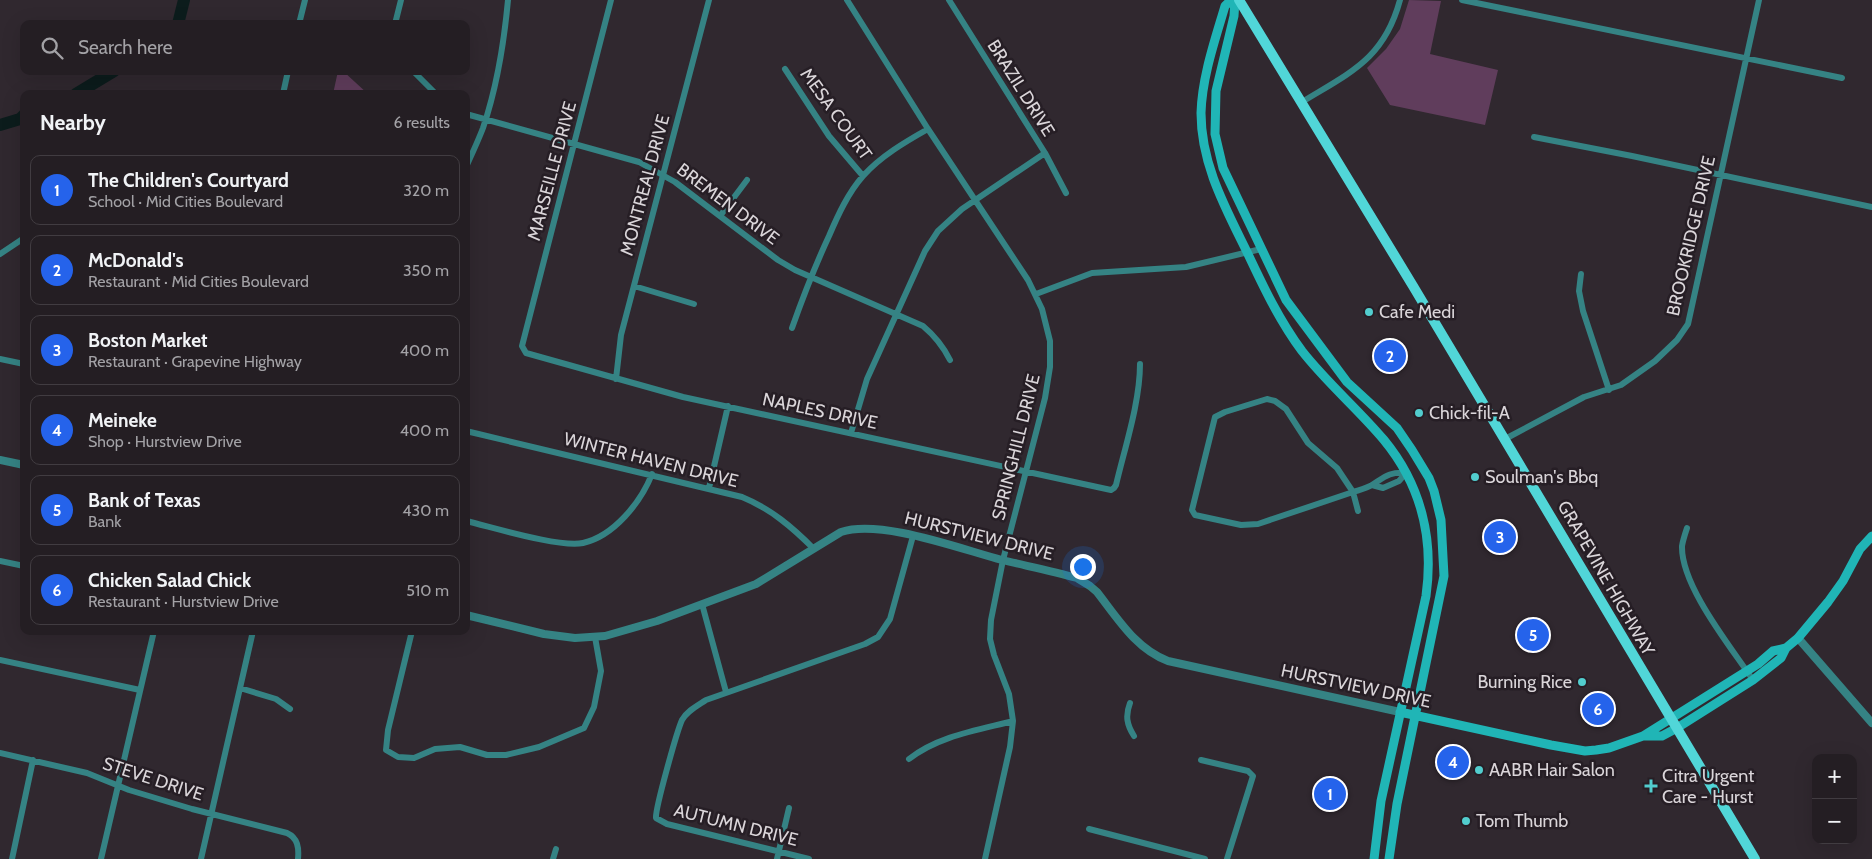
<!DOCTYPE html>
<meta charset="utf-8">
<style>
body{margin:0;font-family:Cabin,sans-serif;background:#2c272b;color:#f1f3f6}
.controls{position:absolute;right:15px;bottom:15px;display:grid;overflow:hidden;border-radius:10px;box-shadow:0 5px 20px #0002}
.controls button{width:45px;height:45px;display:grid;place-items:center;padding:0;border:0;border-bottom:1px solid #413c41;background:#241e23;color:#f1f3f6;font:25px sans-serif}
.you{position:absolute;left:1082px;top:566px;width:18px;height:18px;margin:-12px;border:4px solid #fff;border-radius:50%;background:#1a73e8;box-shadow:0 0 0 8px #1a73e833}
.badge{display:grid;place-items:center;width:32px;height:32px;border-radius:50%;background:#2563eb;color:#fff;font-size:16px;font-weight:700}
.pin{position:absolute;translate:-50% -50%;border:2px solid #fff;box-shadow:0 1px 5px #0006}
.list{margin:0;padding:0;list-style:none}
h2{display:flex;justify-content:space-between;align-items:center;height:65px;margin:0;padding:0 20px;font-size:21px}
h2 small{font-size:16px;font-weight:400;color:#a3a2a6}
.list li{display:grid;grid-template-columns:32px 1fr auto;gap:15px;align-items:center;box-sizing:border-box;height:70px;margin:0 10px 10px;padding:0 10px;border:1px solid #413c41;border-radius:10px}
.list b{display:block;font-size:19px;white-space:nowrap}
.list p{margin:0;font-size:16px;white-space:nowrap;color:#a3a2a6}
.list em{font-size:16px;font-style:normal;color:#a3a2a6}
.icon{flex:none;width:28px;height:28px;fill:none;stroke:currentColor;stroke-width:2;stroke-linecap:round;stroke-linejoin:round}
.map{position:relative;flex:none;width:1872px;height:859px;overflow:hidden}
.search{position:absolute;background:#241e23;box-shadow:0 5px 20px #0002;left:20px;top:20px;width:450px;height:55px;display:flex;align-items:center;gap:12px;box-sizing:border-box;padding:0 18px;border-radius:10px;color:#a3a2a6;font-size:19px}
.panel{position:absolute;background:#241e23;box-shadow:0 5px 20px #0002;left:20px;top:90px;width:450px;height:545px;border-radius:10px}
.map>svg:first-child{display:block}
</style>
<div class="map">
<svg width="1872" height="859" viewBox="0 0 1872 859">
<rect width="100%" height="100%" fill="#30282f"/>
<path fill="#603d5c" d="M1409,0L1441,1L1430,54L1498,70L1485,125L1390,105L1367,68L1386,49L1400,29Z
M338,71H343L368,94H333Z"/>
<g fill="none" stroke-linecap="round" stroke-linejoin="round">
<path stroke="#0c1c1c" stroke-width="12" d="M178,24L184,0
M76,94L114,71
M0,125L20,119L24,115"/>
<path stroke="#358384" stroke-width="6" d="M611,0L522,346L526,353L683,397L1111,490L1114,488L1116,485C1125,447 1140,402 1140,364
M847,0L928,129L1028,280L1042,309L1050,341V367L1045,398L1003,560L991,620L990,639L994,655L1009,694L1013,721L1010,747L985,859
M949,0L1045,153L1066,193
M1462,0L1842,78
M299,24L305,0
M395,24L401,0
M785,69L829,136L863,176
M413,71L436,94
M283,94L288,71
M1302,102C1351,72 1384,59 1400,0
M466,114L639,162L675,182L778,260L795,270L923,326C935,336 943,346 950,360
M1534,137L1632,156L1872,207
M466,167C472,154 478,141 483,128C497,87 504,43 508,0
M720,216L747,180
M0,254L24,238
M1581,274L1579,291L1583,311L1609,390
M634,286L694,304
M1036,294L1092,273L1186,267L1261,249
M792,328C803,297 815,266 829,236C838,215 848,193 863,176C881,156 905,142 928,129
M0,359L24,364
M616,379L621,335L709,0
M1267,399L1275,401L1286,409L1308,443L1337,468L1353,492L1258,524L1241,525L1195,515L1192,510L1215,417L1225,412Z
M466,431L742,497C771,509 792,527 814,549
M851,433L867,379L925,251L938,231L962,209L1045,153
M1505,439L1584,397L1621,385L1655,361L1677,340L1688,324L1759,0
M1372,485L1383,488L1399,481L1406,473
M709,488L728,406
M1358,511L1353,492C1359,490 1367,488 1372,485C1386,476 1389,472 1406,473
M466,521C492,527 560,548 583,543C614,536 641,502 652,474
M1687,528C1685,534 1683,540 1682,546C1681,586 1731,647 1753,680
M0,561L24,566
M702,604L726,692
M412,631L388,730L386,750L398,757L414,758L435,749L460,747L487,755H506L539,747L584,728L594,707L601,671L595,637
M0,660L140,690
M240,688L276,699L290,709
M1130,703C1125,716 1127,725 1134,736
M0,753L87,773L129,790L192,809L287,833C298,838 299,848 298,859
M909,759C938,736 978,730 1013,721
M1201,760L1248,771L1253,776L1227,859
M1089,829L1205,859
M12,859L33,760
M101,859L154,631
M201,859L253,631
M553,859L556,849
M777,859L789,808
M809,859L667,824L656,818C655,809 677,731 682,720C687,711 697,706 706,700L865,644L878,637L890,619L913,536"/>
<path stroke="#358384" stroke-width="8" d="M0,460L24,465
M466,615L544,634L575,638L605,636L657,621L756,584L841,532C881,519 960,549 1002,560C1027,566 1052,571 1077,578L1090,586L1097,592C1118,619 1136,649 1168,661L1400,712
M1798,638L1872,723"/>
<path stroke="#20b5b6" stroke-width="9" d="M1231,0L1225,6C1215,40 1202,77 1201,113C1201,164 1225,207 1247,252C1263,286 1279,320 1302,351C1327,383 1358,409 1384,440C1421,485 1434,539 1426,596L1381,801L1374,859
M1235,0L1234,16L1216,91L1215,134L1223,168L1286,300L1347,382L1397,428L1412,450L1429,478L1434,491L1441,520L1444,576L1397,804L1389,859
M1400,712L1551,745L1585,751L1596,750L1609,748L1643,736L1758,664L1773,651L1786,648
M1643,736H1662L1677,728L1753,680L1781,658L1786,648L1798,638L1828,602L1843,581L1860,549L1872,536"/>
<path stroke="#51d6d8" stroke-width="10" d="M1239,0L1413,286L1755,859"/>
</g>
<g fill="#52cdce" stroke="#261e25" stroke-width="2">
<circle cx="1369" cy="312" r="5"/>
<circle cx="1419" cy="413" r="5"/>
<circle cx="1475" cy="477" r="5"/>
<circle cx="1582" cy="682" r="5"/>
<circle cx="1479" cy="770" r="5"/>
<path d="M1648.5 778.5h5v5h5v5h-5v5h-5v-5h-5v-5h5z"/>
<circle cx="1466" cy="821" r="5"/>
</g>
<g text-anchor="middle" stroke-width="5" stroke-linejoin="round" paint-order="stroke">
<g font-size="18" fill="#dad5d9" stroke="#261e25">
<text transform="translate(1021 88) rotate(58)" y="6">BRAZIL DRIVE</text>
<text transform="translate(836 114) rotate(54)" y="6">MESA COURT</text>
<text transform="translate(552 171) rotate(-75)" y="6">MARSEILLE DRIVE</text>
<text transform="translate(645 185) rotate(-75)" y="6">MONTREAL DRIVE</text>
<text transform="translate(728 204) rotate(37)" y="6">BREMEN DRIVE</text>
<text transform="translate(1691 236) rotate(-77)" y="6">BROOKRIDGE DRIVE</text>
<text transform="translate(820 411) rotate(12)" y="6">NAPLES DRIVE</text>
<text transform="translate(1016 447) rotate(-76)" y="6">SPRINGHILL DRIVE</text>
<text transform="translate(651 460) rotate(14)" y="6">WINTER HAVEN DRIVE</text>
<text transform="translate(979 536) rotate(14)" y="6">HURSTVIEW DRIVE</text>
<text transform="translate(1606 578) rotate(60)" y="6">GRAPEVINE HIGHWAY</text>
<text transform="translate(1356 686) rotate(12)" y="6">HURSTVIEW DRIVE</text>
<text transform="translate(153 779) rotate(18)" y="6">STEVE DRIVE</text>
<text transform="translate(736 825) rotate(14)" y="6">AUTUMN DRIVE</text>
</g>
<g font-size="18" fill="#dad5d9" stroke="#261e25" text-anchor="start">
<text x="1379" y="318">Cafe Medi</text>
<text x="1429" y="419">Chick-fil-A</text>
<text x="1485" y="483">Soulman's Bbq</text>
<text x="1572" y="688" text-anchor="end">Burning Rice</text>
<text x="1489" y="776">AABR Hair Salon</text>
<text x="1662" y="782">Citra Urgent<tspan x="1662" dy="21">Care - Hurst</tspan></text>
<text x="1476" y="827">Tom Thumb</text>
</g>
</g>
</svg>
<div class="controls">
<button>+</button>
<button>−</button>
</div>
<div class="you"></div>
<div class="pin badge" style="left:1330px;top:794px">1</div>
<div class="pin badge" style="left:1390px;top:356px">2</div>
<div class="pin badge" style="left:1500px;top:537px">3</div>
<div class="pin badge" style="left:1453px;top:762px">4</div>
<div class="pin badge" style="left:1533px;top:635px">5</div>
<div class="pin badge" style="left:1598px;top:709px">6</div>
<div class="search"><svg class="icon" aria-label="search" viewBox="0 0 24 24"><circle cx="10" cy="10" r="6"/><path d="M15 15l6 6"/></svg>Search here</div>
<section class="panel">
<h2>Nearby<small>6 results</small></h2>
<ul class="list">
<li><span class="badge">1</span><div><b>The Children's Courtyard</b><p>School · Mid Cities Boulevard</p></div><em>320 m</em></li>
<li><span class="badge">2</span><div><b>McDonald's</b><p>Restaurant · Mid Cities Boulevard</p></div><em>350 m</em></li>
<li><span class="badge">3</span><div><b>Boston Market</b><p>Restaurant · Grapevine Highway</p></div><em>400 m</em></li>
<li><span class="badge">4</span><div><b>Meineke</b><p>Shop · Hurstview Drive</p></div><em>400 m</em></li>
<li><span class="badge">5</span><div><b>Bank of Texas</b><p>Bank</p></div><em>430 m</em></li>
<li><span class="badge">6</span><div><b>Chicken Salad Chick</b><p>Restaurant · Hurstview Drive</p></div><em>510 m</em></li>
</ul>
</section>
</div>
